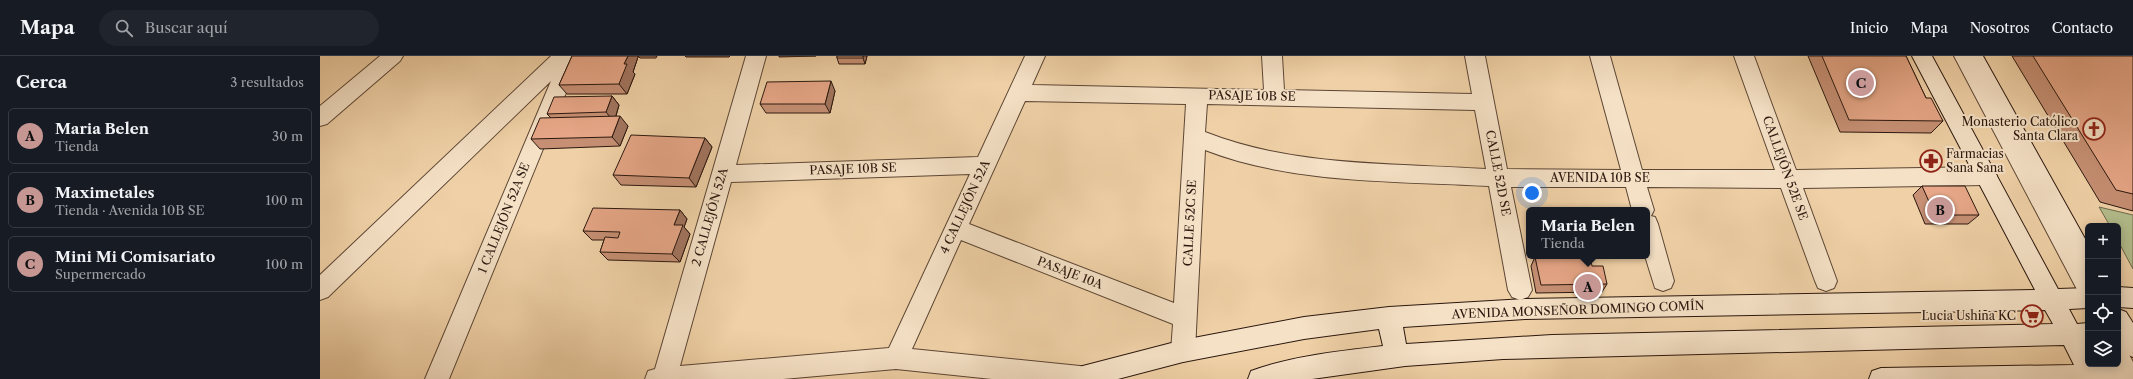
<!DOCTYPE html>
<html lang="es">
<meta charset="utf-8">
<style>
body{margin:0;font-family:"Libre Caslon Text",serif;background:#20242c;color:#f1f3f6}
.controls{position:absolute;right:12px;bottom:12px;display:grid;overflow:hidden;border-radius:6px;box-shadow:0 2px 10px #0003}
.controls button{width:36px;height:36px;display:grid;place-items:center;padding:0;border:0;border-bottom:1px solid #363941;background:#171b24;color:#f1f3f6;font:20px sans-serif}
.you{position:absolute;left:1212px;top:137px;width:14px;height:14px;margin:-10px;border:3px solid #fff;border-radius:50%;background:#1a73e8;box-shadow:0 0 0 6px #1a73e833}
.badge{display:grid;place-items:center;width:26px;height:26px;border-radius:50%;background:#c59692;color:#111;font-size:13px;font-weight:700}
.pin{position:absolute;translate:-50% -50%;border:2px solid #fff;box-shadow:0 1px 4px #0006}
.popup{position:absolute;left:1206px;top:151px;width:124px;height:52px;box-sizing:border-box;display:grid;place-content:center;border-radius:6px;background:#171b24;filter:drop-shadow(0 1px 3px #0005);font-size:13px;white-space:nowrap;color:#9ea1a6}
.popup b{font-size:15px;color:#f1f3f6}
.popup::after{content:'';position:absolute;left:50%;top:100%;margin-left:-8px;border:8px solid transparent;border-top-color:#171b24}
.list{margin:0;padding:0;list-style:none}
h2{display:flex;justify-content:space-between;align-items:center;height:52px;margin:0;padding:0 16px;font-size:17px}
h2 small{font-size:13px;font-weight:400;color:#9ea1a6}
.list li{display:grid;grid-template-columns:26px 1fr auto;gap:12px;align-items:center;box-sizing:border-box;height:56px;margin:0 8px 8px;padding:0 8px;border:1px solid #363941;border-radius:6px}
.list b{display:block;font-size:15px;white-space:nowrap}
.list p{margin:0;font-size:13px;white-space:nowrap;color:#9ea1a6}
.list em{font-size:13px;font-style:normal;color:#9ea1a6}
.icon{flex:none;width:22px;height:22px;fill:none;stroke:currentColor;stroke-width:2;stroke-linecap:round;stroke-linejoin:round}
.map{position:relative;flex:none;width:1813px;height:323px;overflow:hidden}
header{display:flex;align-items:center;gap:24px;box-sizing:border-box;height:56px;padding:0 20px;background:#171b24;border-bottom:1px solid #363941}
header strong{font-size:19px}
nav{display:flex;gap:22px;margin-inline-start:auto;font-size:14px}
.search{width:280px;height:36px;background:#20242c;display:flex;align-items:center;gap:10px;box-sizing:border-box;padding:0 14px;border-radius:22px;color:#9ea1a6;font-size:15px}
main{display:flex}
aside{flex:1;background:#171b24}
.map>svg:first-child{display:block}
</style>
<header>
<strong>Mapa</strong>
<div class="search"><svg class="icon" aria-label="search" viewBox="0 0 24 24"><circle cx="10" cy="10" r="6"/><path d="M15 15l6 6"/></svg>Buscar aquí</div>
<nav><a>Inicio</a><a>Mapa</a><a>Nosotros</a><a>Contacto</a></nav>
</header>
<main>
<aside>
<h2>Cerca<small>3 resultados</small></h2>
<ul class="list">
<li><span class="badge">A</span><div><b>Maria Belen</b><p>Tienda</p></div><em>30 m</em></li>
<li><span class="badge">B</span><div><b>Maximetales</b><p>Tienda · Avenida 10B SE</p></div><em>100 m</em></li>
<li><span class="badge">C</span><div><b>Mini Mi Comisariato</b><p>Supermercado</p></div><em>100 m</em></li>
</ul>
</aside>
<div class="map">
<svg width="1813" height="323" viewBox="0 0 1813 323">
<rect width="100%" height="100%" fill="#f0d1a7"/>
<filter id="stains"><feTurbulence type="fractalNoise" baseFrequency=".005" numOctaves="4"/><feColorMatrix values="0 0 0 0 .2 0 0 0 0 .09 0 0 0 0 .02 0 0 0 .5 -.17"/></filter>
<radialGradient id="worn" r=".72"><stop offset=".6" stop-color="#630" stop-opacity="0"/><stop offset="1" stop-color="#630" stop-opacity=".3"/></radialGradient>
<path fill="#b3bd8c" stroke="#6e6a4d" d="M1779,151L1813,159V213L1798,185V170H1790Z"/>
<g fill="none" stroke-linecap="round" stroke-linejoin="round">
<g stroke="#5c4634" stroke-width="2">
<path id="service" d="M1634,0H1648L1768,222V245L1762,243Z
M1798,287L1804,289L1813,306V323H1804L1796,308H1798Z"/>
</g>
<g stroke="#5c4634" stroke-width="2">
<path id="minor" d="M231,0H261L129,323H105L231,25L8,241L0,244V219Z
M426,0H446L416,109L658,101L705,0H725L712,29L944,34L942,0H962L964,34L1152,38L1145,0H1165L1187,113L1301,114L1270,0H1290L1322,114H1455L1414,0H1434L1476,114L1666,111L1674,114L1677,120L1674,126L1666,129L1483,132L1517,225L1514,232L1506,235L1498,232L1495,225L1461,132L1327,131L1334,154L1331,160L1335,161L1338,168L1354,225L1351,232L1343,235L1335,232L1325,200H1327V154H1312L1306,131H1191L1212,234L1208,241L1200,244L1192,241L1188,234L1169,130C1076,125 972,128 885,94L875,295L871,303L863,306L855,303L851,295L853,268L641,184L592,293L760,310L769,313L771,323H672L576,313L463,323H325L328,315L335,313ZM705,45L866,48L854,247L649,168ZM887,48L1155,54L1166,113C1072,107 974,111 885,76ZM650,118L569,292L360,310L411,126Z"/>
</g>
<g stroke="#5c4634" stroke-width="2">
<path id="tertiary" d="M60,0H83L80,5L7,68L0,70V50Z"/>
</g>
<g stroke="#2a170e" stroke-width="2">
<path id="secondary" d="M1592,0H1612L1738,233L1768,232V252L1749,253L1757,268L1768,267V308H1813V323H1549L1552,315L1561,312L1754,309L1744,289L1183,303L1085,310L992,323H928L931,315C971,300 1021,295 1063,290L1059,273L984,283L863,306L798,323H743L746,315L755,312L863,284L984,261L1069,251L1205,243L1715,234ZM1725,254L1733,268L1232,279L1086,288L1083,271L1205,263Z
M1643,0H1663L1768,188V219L1760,216Z
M1798,231L1813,232V252L1798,251Z
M1798,253L1806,256L1813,267V301L1805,298L1798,286Z"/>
</g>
<use href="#service" fill="#f5e1c6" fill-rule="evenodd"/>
<use href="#minor" fill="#f5e1c6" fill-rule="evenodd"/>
<use href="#tertiary" fill="#f5e1c6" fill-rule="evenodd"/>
<use href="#secondary" fill="#f5e1c6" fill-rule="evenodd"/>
</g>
<path fill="#c79075" stroke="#2a170e" d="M252,0H337L336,2H320L318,0V1L313,16L315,18L307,38H247L239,29Z
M365,0H410L409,1H366Z
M459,0H496L459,1Z
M517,0H547L545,8H519L517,2Z
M1488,0H1586L1606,42L1623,65L1611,77L1520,76Z
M1692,0H1813V155L1780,146Z
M515,35L510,57H446L440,48Z
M292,40L299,49L296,60L308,70L300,90L220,93L211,83L231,62L227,58Z
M385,82L392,91L376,131L301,129L293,119Z
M1602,130L1659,159L1648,168H1605L1593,139Z
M360,154L367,163L364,171L370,178L360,206L288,204L280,196L284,184H272L263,175Z
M1215,201L1272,210L1287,228L1282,236L1216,237L1211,210Z"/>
<path fill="#a2755f" stroke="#2a170e" d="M308,0H318V1L313,16L315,18L307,38L299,28L304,8Z
M543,0H547L545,8L543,2Z
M511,25L515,35L510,57L505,48Z
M292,40L299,49L294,66L286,56Z
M300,60L308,70L300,90L292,81Z
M385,82L392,91L376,131L369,122Z
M360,154L367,163L364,171L370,178L360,206L352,198L354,169Z"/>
<path fill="#e7a788" stroke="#2a170e" d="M252,0H308L304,8H307L299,28L239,29Z
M517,0H543V2H517Z
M1502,0H1586L1606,42H1611L1623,65L1529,64Z
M1713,0H1813V138L1796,134Z
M511,25L505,48H440L447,26Z
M292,40L286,56L227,58L234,41Z
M300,60L292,81L211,83L220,62Z
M311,79L385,82L369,122L293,119Z
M1602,130H1645L1659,159H1615Z
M273,152L360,154L354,169H363L352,198L280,196L285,181L298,182L300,176L263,175Z
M1270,200L1272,210H1283L1287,228L1221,229L1215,201Z"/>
<defs>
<g id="church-ring" transform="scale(1.15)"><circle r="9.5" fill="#f5e1c6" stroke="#8f2418" stroke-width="1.5"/><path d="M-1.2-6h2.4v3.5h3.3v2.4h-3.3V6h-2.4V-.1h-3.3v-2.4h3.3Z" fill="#8f2418"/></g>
<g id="pharmacy-ring" transform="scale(1.15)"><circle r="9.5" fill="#f5e1c6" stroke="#8f2418" stroke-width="1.5"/><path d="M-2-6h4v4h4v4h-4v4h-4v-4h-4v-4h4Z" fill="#8f2418"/></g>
<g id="supermarket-ring" transform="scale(1.15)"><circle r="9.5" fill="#f5e1c6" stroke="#8f2418" stroke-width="1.5"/><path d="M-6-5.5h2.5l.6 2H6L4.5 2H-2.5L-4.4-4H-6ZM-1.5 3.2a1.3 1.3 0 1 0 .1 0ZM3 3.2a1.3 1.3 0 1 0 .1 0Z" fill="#8f2418"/></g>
</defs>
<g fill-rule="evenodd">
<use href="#church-ring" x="1774" y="73"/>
<use href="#pharmacy-ring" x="1611" y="105"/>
<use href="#supermarket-ring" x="1712" y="260"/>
</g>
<g text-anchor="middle" stroke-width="4" stroke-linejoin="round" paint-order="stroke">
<g font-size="12" fill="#2a170e" stroke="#f5e1c6">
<text transform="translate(932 40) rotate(1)" y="4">PASAJE 10B SE</text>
<text transform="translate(1465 112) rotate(70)" y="4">CALLEJÓN 52E SE</text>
<text transform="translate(533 113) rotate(-2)" y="4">PASAJE 10B SE</text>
<text transform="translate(1178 117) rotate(79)" y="4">CALLE 52D SE</text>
<text x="1280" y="126">AVENIDA 10B SE</text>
<text transform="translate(645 151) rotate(-65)" y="4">4 CALLEJÓN 52A</text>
<text transform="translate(390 161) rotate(-74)" y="4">2 CALLEJÓN 52A</text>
<text transform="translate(184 162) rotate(-68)" y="4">1 CALLEJÓN 52A SE</text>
<text transform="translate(870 167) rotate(-87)" y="4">CALLE 52C SE</text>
<text transform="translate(750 217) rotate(21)" y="4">PASAJE 10A</text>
<text transform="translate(1258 254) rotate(-2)" y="4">AVENIDA MONSEÑOR DOMINGO COMÍN</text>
</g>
<g font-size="12" fill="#2a170e" stroke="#f5e1c6" text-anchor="end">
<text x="1758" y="70">Monasterio Católico<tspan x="1758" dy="14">Santa Clara</tspan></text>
<text x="1626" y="102" text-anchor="start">Farmacias<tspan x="1626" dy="14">Sana Sana</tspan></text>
<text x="1696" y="264">Lucia Ushiña KC</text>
</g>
</g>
<rect width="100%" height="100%" filter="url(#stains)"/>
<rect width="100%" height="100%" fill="url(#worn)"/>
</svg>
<div class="controls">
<button>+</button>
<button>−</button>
<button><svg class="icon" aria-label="locate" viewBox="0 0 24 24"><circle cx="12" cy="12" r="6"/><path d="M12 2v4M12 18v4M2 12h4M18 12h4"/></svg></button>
<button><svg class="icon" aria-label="layers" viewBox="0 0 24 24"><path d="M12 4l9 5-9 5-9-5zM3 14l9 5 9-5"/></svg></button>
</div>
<div class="you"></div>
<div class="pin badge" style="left:1268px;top:231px">A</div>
<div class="popup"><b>Maria Belen</b>Tienda</div>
<div class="pin badge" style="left:1620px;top:154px">B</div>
<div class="pin badge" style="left:1541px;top:27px">C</div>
</div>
</main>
